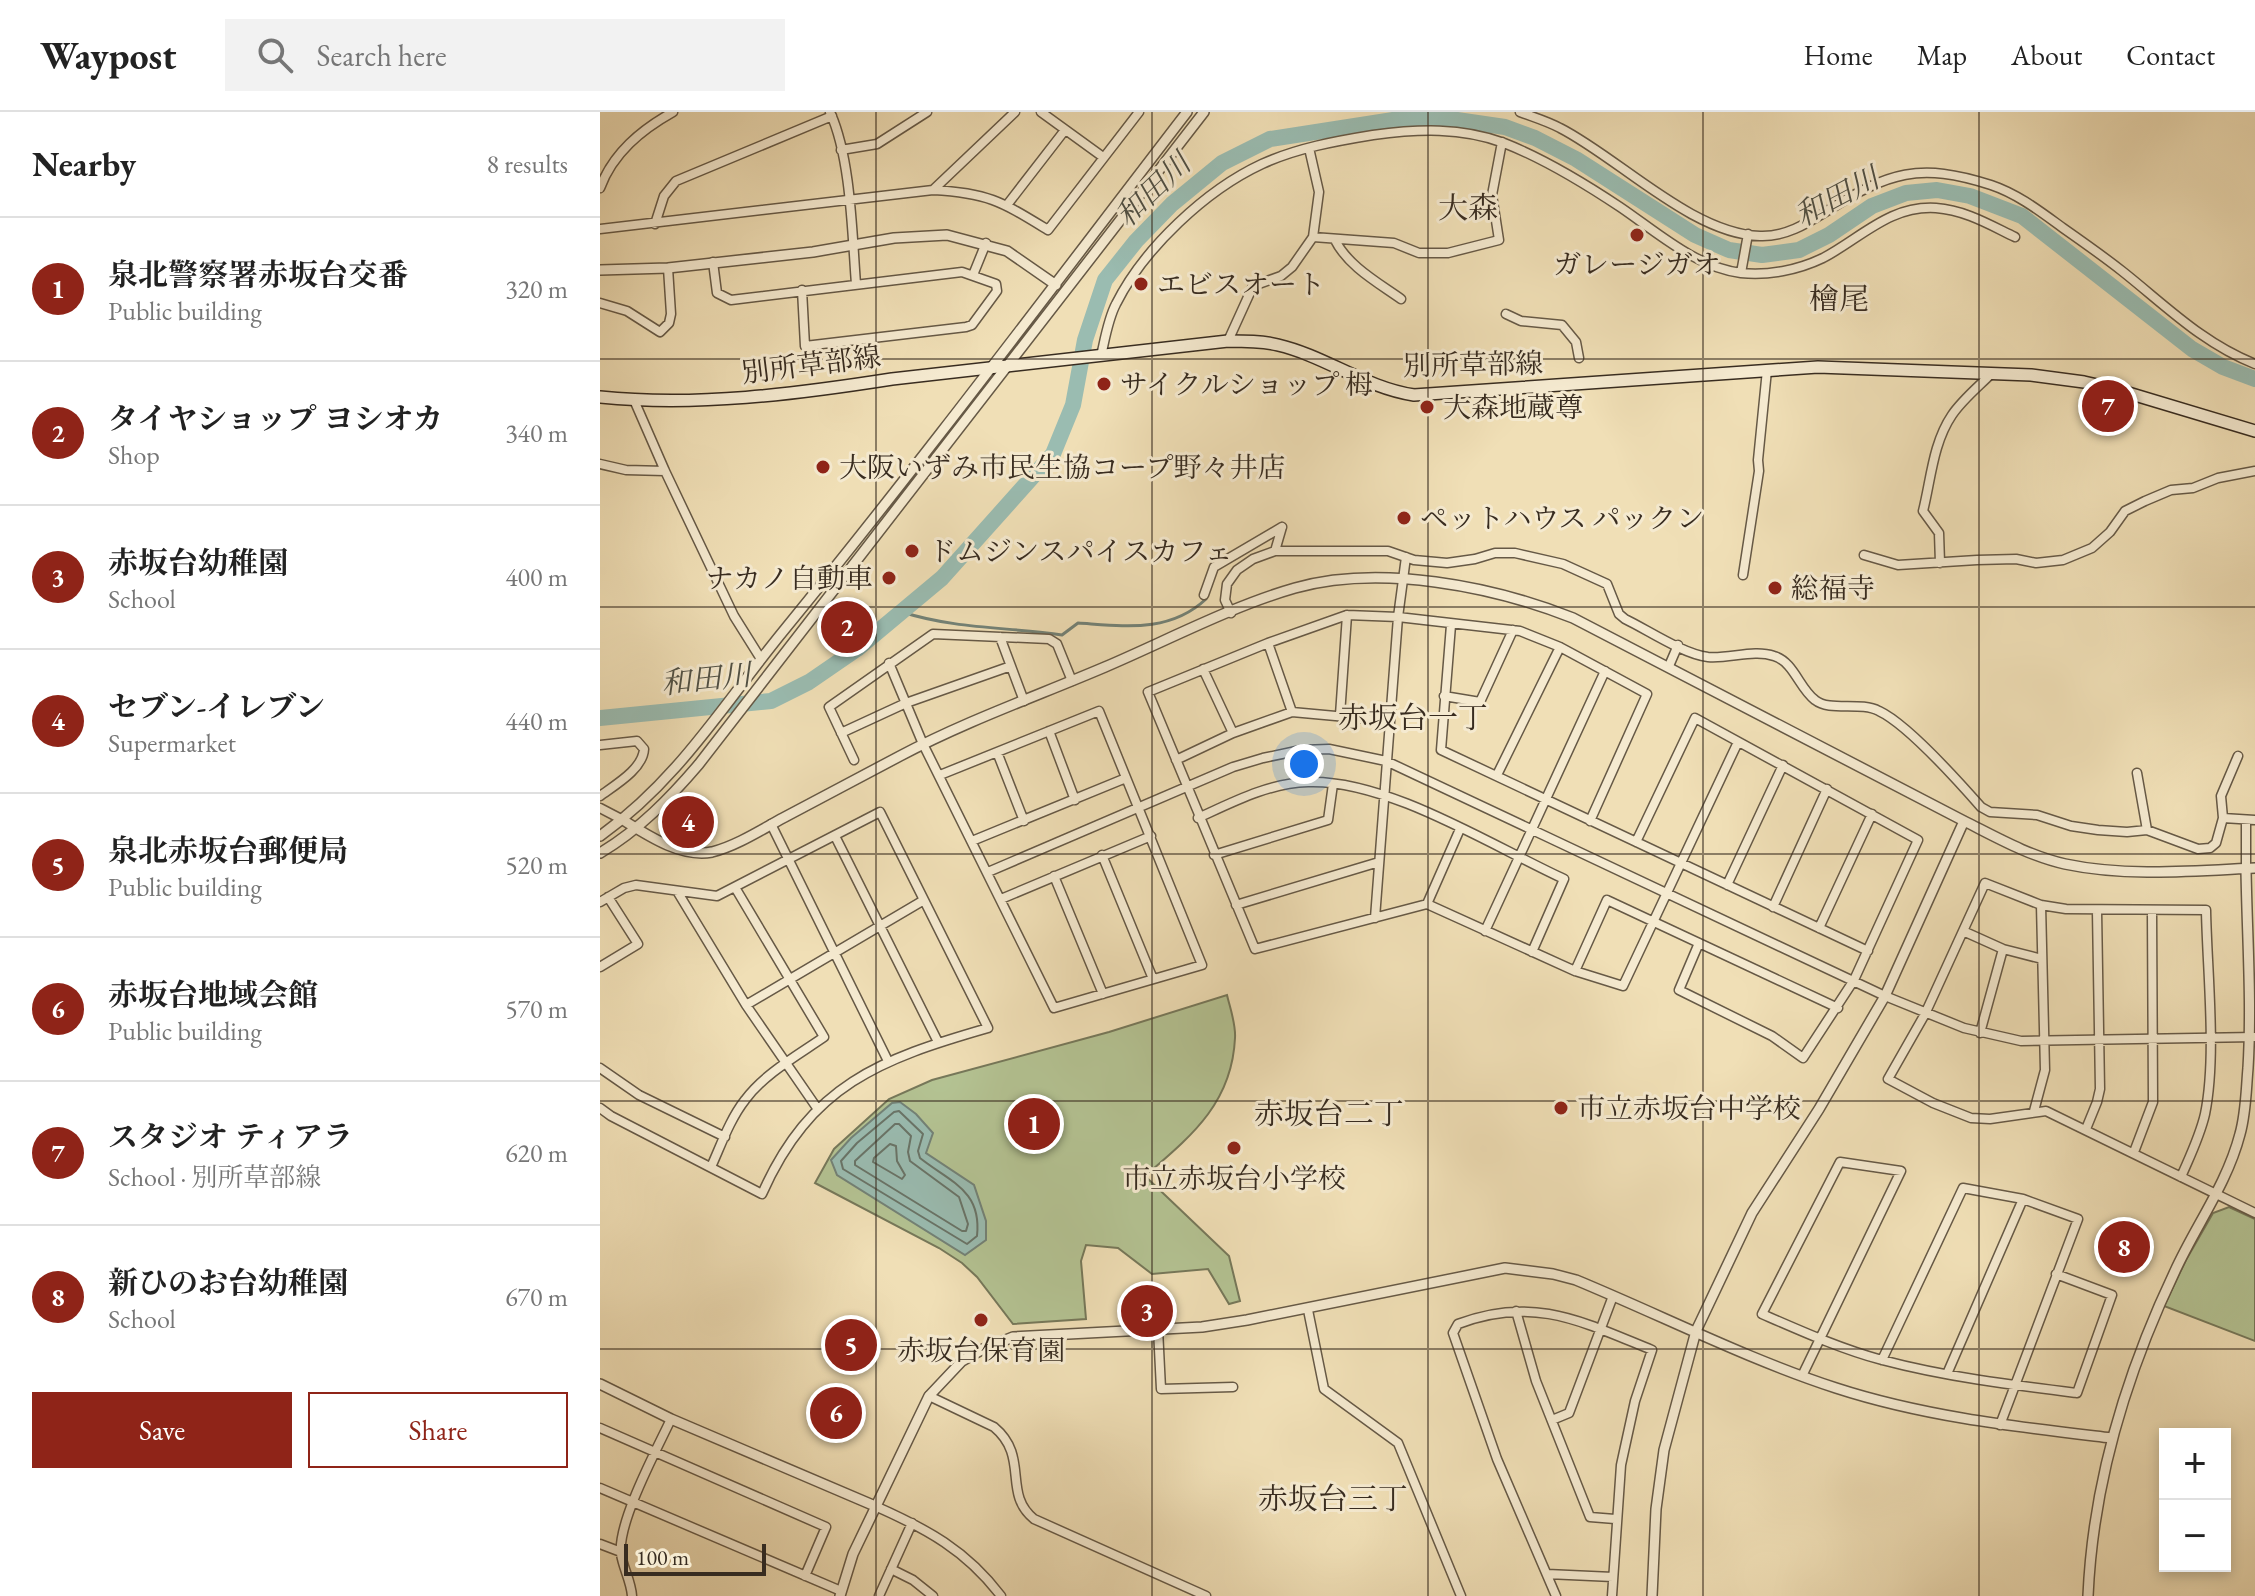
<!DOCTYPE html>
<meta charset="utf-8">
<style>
body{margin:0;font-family:"EB Garamond","Noto Serif JP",serif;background:#f2f2f2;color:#222}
.controls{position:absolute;right:24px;bottom:24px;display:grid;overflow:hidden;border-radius:0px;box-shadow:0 4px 12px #0003}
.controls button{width:72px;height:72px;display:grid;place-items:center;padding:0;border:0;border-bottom:2px solid #e0e0e0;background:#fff;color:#222;font:40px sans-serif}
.scale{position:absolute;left:24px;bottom:20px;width:142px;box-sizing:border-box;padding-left:8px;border:4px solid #382c20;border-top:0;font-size:22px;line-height:28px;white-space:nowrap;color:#382c20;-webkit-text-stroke:6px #f5ead0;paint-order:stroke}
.you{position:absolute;left:704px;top:652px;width:28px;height:28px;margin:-20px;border:6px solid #fff;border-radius:50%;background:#1a73e8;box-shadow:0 0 0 12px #1a73e833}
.badge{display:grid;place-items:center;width:52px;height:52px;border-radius:50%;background:#8f2418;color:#fff;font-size:26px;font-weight:700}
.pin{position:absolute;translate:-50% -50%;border:4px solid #fff;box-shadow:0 2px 8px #0006}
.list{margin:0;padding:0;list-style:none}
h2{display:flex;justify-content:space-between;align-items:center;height:104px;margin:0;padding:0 32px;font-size:34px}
h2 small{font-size:26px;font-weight:400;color:#767676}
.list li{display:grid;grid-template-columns:52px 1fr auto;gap:24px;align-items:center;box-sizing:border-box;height:144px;padding:0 32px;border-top:2px solid #e0e0e0}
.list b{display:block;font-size:30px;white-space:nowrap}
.list p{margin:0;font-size:26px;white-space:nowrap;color:#767676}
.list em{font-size:26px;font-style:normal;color:#767676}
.actions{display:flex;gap:16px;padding:24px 32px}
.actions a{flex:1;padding:18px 0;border:2px solid #8f2418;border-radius:0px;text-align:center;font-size:28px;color:#8f2418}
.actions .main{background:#8f2418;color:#fff}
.icon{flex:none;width:44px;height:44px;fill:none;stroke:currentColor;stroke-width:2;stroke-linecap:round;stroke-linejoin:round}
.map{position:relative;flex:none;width:1655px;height:1484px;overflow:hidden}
header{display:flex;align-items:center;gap:48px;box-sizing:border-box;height:112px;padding:0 40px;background:#fff;border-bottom:2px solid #e0e0e0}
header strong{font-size:38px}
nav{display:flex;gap:44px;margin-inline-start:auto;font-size:28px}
.search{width:560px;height:72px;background:#f2f2f2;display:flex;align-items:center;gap:20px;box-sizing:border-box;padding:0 28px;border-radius:0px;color:#767676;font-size:30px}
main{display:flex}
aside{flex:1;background:#fff}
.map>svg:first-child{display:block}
</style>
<header>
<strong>Waypost</strong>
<div class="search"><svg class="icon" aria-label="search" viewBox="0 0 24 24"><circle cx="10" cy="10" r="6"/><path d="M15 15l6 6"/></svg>Search here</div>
<nav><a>Home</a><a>Map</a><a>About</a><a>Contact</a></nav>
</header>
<main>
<aside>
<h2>Nearby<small>8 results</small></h2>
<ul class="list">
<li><span class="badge">1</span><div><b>泉北警察署赤坂台交番</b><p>Public building</p></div><em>320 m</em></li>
<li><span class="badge">2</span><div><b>タイヤショップ ヨシオカ</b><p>Shop</p></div><em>340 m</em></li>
<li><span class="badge">3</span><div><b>赤坂台幼稚園</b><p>School</p></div><em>400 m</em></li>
<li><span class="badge">4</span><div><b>セブン-イレブン</b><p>Supermarket</p></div><em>440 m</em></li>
<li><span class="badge">5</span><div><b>泉北赤坂台郵便局</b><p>Public building</p></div><em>520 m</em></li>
<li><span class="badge">6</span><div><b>赤坂台地域会館</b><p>Public building</p></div><em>570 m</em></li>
<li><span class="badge">7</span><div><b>スタジオ ティアラ</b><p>School · 別所草部線</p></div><em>620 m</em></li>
<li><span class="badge">8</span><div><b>新ひのお台幼稚園</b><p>School</p></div><em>670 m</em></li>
</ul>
<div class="actions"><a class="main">Save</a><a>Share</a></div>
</aside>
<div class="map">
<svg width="1655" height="1484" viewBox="0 0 1655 1484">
<rect width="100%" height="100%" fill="#f0dfb6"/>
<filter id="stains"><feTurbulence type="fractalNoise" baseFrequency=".0025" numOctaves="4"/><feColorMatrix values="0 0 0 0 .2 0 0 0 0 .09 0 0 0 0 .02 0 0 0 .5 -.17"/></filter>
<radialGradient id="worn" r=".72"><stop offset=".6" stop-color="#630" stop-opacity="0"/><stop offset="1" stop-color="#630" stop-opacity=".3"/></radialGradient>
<path fill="#b4c393" stroke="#76785a" stroke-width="2" d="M627,883C630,896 636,912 635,926C632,992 590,1025 545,1064L629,1144L640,1189L629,1192L608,1157L552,1162L518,1136L486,1133L481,1149L486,1207L413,1212L377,1165L362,1151L339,1136L215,1071L234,1037L289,987L332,968L509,920Z
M1629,1095L1655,1107V1229L1564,1194L1586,1148L1613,1101Z"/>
<path fill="#9abcb1" stroke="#738277" stroke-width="2" d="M300,990L316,1002L333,1021L326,1041L374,1073L386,1109V1128L365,1143L237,1063L231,1048L251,1026L292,991Z"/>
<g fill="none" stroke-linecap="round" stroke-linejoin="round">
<path stroke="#697468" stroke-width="2" d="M299,999L323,1022L318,1039L320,1046C350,1070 382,1078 377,1124L367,1132L243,1057L241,1049L257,1031L294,1000Z
M299,1012L311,1024L308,1040L310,1049L359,1085L368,1112L366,1119H362L255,1053V1049L295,1012Z
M290,1032L296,1034L297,1049L305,1063L302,1067L273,1050L274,1046Z"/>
<path stroke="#738277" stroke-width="3" d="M302,500C355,517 408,515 462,523L478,511C525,514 570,521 606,487"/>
<path stroke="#9abcb1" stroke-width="16" d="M0,606L171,589L209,570L257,537L342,466L453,342L473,293L485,228L505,168L536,129L572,92L622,51L670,27L799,7L844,6L905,15L935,26L976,47L1095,123L1129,138L1162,143L1199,138L1229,123L1272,94L1306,81L1337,78L1370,84L1422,104L1592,237L1623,255L1655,267"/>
<g stroke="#665946" stroke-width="11">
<path id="minor" d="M230,0C251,46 252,121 256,172
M441,0L503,45
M920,0C933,5 947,9 960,16C1019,46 1092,122 1160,124C1185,125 1206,112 1227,99C1289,60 1319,50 1391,73C1418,82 1441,100 1463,116C1483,130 1503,144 1522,159C1565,193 1602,231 1655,252
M709,36L719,80L713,125L794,131L819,141H848L899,128L892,83L902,30
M241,38L277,32L327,0
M0,76C13,41 41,18 73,0
M333,78L415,0
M407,93L465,18
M55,112L64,84L76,69L232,4
M0,117L333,78C389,81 402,90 448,118L539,0
M735,128C748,154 777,170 801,187
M113,150L117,181L131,188L362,160L396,172L397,179L372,213L366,215L205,234L202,178
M1141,161L1148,122
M373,163L386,131
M0,191L27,199L60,220L69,211L71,202L68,156
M906,202L921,209L962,213L976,230L979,246
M628,229L653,174L681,164L692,155L713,125
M501,244C505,227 508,207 516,192C544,136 606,78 662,52C697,36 736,29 773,23C818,17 861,15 904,31C945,47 984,71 1020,95C1057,120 1095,155 1141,161C1168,164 1198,158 1223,146C1261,126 1290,93 1336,96C1365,98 1390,113 1415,125
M34,288L65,359L134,504L161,547
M0,352L26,358L65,359
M675,439L682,415
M1264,443L1298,453L1377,448L1416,447L1436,451L1463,448L1492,436L1510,420L1525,399L1545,389L1571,378L1593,376L1618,366L1655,359
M1340,451L1339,421L1323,399C1331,367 1333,331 1352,303C1362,288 1378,275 1391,262
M1143,463L1159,359L1158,348L1167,258
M604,483L614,455L682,415
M631,501L625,488L627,472L637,458L653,447L675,439H788L814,448L847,451L875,447L895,441H915L963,452L1007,472L1019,502L1025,507C1048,518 1083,542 1108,545C1129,547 1154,537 1174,544C1194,550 1199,576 1215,588C1230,600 1260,589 1279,599C1307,612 1359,670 1381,695L1390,700L1437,703L1471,714L1498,718L1527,720L1547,718L1598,737L1610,736L1616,731L1623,706L1655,708
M851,513L841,638L1268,839
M400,525L424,589
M668,531L692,600
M289,551L323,632L454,896L602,853L499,599L340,663
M1069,554L1078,533
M603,557L633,621
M844,584L880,590L913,518
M740,603L747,503
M449,619L475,688
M241,621L306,591L411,554
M0,633L37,629L44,637C43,657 15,673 0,684
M397,640L424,709
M254,648L229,595L333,522L449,527L457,532L472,569
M576,648L633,621L692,600L790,609
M1537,661L1547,718
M897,663L960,535
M0,696L23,708
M598,706C633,690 669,671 708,670C787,667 892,734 964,767L932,840
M1623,706L1621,684L1638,644
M990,709L1047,582L960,535L920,519L798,505L747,503L668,531L548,580L655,837L827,792L975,859L1023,874L1138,630
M1646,709V757
M171,712L288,949
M235,724L338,930
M372,729L526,666
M1036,730L1095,606L1318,728L1254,868L1203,946L1172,924L1079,878L1099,831
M502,743L553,867
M614,743L728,708L733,672
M388,760L633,655L663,646L701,638L729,637L786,649L1285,884L1364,916L1421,929L1655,925
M454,764L503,882
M1127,773L1183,653
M77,779L146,893L217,996
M401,787L551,724
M0,790L24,776L36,773L117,784L280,700L388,916C280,947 210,973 162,1082L11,1004L0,996
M827,792L860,717
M636,793L779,750
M1173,795L1227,677
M775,806L798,505L806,445
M1219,816L1272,702
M885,819L1005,559
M1363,819L1403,837L1442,847
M0,855L38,832L8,785
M975,859L1007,788L1238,896
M146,893L324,788
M1380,921L1403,837
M0,956L39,983L125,1025
M1434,999L1445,958L1441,793
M1486,1017L1497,990L1500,977L1497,799
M1534,1040L1553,990L1552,800
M111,1055C121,1033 130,1007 145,988C164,962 198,943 224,925L136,777
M1581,1065C1590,1044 1600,1024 1605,1002C1617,944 1607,858 1606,798L1466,797L1441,793L1385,771L1325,902L1288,967L1333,991L1371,1006L1390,1007L1446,999L1655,1101
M708,1198L724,1277L798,1331L861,1484
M916,1199L936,1269L990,1405L1015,1407
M558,1217L561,1277L633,1275
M1282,1248L1363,1076L1423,1087
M1347,1262L1423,1087L1478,1107L1400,1313
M1202,1264L1301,1059L1240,1050L1162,1202C1201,1219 1241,1237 1282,1248C1346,1265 1412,1273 1477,1281L1512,1183L1456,1162
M329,1284L394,1315C430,1345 402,1381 434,1407L606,1484
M952,1308L969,1301L1013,1184
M0,1316L226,1415L205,1464
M0,1376L241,1479
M275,1394C327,1417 366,1438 401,1484
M0,1432L21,1440
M291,1457L313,1468L333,1484
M947,1462L1013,1465
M32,1484C31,1469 23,1456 21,1442C17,1411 57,1337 71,1307
M279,1484L312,1411
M956,1484L897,1347L853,1221L858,1212C933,1183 983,1210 1052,1238L1035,1289L1021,1353L1012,1484"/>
</g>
<g stroke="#665946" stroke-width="12">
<path id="tertiary" d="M0,158L68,156L213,140L294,126L347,123L407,139L456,173
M23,708C47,723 81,746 112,740C136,734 161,718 183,706C222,685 261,665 300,644C366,609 437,584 505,555C566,529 632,494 695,476C780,452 892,474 973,506L1364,709C1396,725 1429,744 1465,752C1526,765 1593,759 1655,756
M0,724C79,668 125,590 185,517C323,348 454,173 587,0
M0,741C39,718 70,686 99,652L604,0
M0,1272L71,1307L275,1394
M240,1484L253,1442L329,1284L362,1249L383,1237L413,1225L602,1215L647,1208L905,1156L953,1162L976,1168C1063,1204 1147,1247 1236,1276C1325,1305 1419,1315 1511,1326
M1052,1484L1056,1397L1064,1338L1096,1219L1152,1101L1219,997L1285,884L1364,709
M1488,1484C1493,1369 1526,1262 1575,1159C1596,1113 1627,1072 1640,1022C1646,1001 1646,979 1648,956C1652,890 1647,823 1646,757"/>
</g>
<g stroke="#382c20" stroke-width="14">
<path id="secondary" d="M0,285C96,295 196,282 292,267L628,229C645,229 662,229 678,233C725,244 766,276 814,283L1218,255L1431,263L1484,270L1515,277L1655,319"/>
</g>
<use href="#minor" stroke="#f5ead0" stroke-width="8"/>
<use href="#tertiary" stroke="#f5ead0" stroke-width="9"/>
<use href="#secondary" stroke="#f5ead0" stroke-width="11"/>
</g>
<path fill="none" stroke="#382c20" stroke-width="2" stroke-opacity="0.55" d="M276,0V1484M552,0V1484M828,0V1484M1103,0V1484M1379,0V1484M0,247H1655M0,495H1655M0,742H1655M0,989H1655M0,1237H1655"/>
<g fill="#8f2418" stroke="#f5ead0" stroke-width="3">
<circle cx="1037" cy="123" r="8"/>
<circle cx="541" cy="172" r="8"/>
<circle cx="504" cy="272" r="8"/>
<circle cx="827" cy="295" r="8"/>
<circle cx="223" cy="355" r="8"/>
<circle cx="804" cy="406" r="8"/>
<circle cx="312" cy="439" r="8"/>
<circle cx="289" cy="466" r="8"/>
<circle cx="1175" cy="476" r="8"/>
<circle cx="961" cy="996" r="8"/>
<circle cx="634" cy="1036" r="8"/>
<circle cx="381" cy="1208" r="8"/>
</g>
<g text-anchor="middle" stroke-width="6" stroke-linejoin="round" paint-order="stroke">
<g font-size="28" fill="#382c20" stroke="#f5ead0" text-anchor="start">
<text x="1037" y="162" text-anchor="middle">ガレージガオ</text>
<text x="557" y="182">エビスオート</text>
<text x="520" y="282">サイクルショップ 栂</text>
<text x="843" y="305">大森地蔵尊</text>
<text x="239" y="365">大阪いずみ市民生協コープ野々井店</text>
<text x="820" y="416">ペットハウス パックン</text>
<text x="328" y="449">ドムジンスパイスカフェ</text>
<text x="273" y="476" text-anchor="end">ナカノ自動車</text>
<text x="1191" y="486">総福寺</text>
<text x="977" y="1006">市立赤坂台中学校</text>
<text x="634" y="1076" text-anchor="middle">市立赤坂台小学校</text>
<text x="381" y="1248" text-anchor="middle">赤坂台保育園</text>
</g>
<g font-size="28" fill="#382c20" stroke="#f5ead0">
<text transform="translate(211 252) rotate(-7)" y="10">別所草部線</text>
<text transform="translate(873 252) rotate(-1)" y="10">別所草部線</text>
</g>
<g font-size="30" font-style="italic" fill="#505044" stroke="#f5ead0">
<text transform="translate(553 78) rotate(-44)" y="10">和田川</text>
<text transform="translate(1237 85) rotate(-28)" y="10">和田川</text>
<text transform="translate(106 567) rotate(-6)" y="10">和田川</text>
</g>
<g font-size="30" fill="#382c20" stroke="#f5ead0">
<text x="868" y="106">大森</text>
<text x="1239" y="197">檜尾</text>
<text x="813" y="616">赤坂台一丁</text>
<text x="729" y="1012">赤坂台二丁</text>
<text x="733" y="1397">赤坂台三丁</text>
</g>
</g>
<rect width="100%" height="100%" filter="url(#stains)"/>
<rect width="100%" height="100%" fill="url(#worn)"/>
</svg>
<div class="controls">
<button>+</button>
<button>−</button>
</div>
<div class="scale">100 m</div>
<div class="you"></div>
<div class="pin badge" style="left:434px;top:1012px">1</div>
<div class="pin badge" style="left:247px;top:515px">2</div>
<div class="pin badge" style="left:547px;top:1199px">3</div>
<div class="pin badge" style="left:88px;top:710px">4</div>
<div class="pin badge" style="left:251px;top:1233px">5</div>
<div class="pin badge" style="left:236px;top:1301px">6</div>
<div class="pin badge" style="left:1508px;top:294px">7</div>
<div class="pin badge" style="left:1524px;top:1135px">8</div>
</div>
</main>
